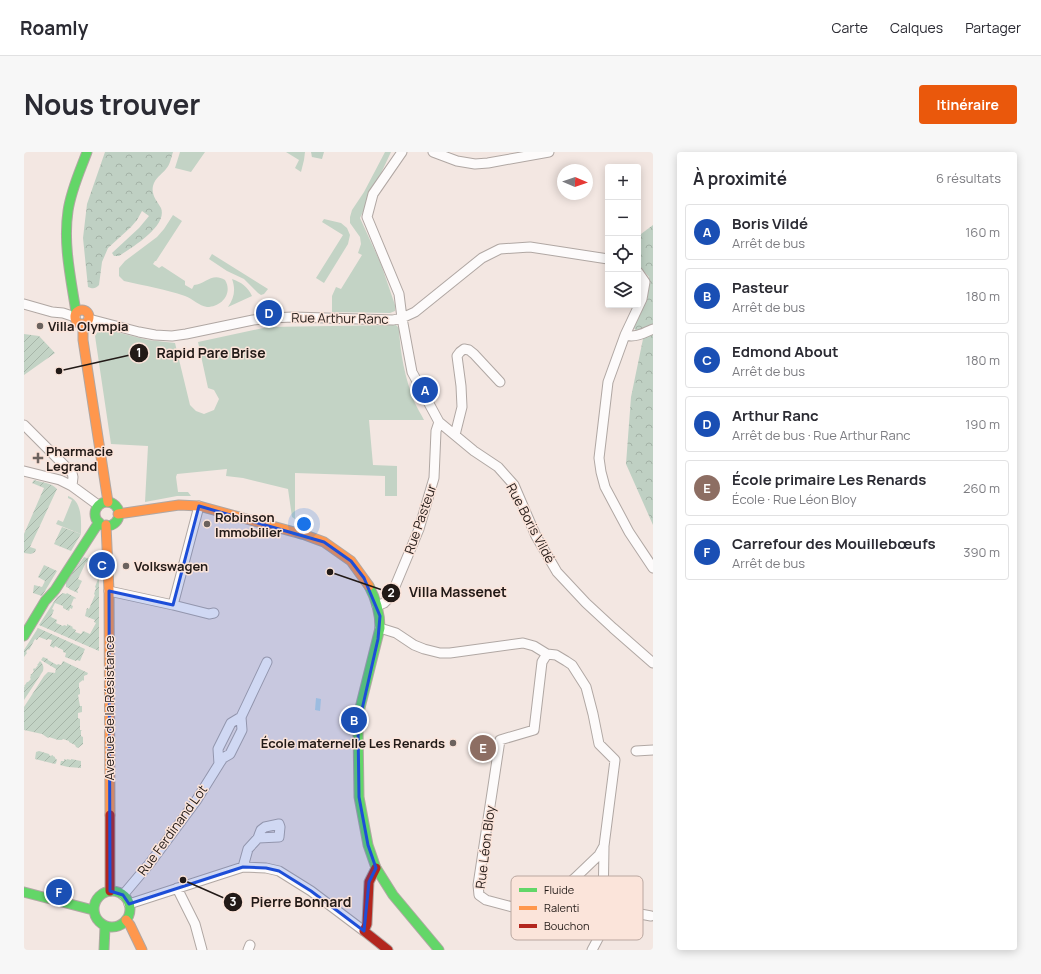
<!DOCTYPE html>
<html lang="fr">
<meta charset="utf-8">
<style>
body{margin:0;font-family:Manrope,sans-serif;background:#f7f7f7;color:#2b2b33}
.controls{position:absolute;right:12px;top:12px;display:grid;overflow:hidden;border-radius:4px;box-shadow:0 2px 10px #0003}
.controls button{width:36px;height:36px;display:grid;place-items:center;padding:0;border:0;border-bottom:1px solid #e1e1e2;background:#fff;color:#2b2b33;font:20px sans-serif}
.compass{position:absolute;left:533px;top:12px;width:36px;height:36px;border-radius:50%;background:#fff;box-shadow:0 2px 10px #0003;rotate:92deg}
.you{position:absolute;left:280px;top:372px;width:14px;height:14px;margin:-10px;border:3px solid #fff;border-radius:50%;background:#1a73e8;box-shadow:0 0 0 6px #1a73e833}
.badge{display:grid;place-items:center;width:26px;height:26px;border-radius:50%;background:#ea580c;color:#fff;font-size:13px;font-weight:700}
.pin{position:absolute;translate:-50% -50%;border:2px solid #fff;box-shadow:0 1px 4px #0006}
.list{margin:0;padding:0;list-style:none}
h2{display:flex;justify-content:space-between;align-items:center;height:52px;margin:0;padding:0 16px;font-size:17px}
h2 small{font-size:13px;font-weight:400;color:#7c7c81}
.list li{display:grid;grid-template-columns:26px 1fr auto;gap:12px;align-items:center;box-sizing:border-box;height:56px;margin:0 8px 8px;padding:0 8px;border:1px solid #e1e1e2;border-radius:4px}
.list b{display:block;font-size:15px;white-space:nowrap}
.list p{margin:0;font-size:13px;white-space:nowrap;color:#7c7c81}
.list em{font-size:13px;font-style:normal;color:#7c7c81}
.icon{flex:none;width:22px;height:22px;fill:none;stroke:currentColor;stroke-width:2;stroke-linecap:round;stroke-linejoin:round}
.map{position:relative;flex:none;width:629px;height:798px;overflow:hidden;border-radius:4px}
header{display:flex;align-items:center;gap:24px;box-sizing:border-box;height:56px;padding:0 20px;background:#fff;border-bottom:1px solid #e1e1e2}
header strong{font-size:19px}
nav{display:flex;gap:22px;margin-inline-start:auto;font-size:14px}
.intro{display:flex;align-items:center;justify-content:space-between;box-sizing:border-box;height:96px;padding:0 24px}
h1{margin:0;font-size:28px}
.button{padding:10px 18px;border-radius:4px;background:#ea580c;color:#fff;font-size:14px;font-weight:700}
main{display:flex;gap:24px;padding:0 24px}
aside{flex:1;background:#fff;border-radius:4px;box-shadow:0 2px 10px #0003}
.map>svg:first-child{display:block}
</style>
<header>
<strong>Roamly</strong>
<nav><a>Carte</a><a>Calques</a><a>Partager</a></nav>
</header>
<div class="intro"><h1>Nous trouver</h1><a class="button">Itinéraire</a></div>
<main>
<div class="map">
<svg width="629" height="798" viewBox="0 0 629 798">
<defs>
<pattern id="forest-crowns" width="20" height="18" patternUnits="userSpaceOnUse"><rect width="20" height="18" fill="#bfd0c3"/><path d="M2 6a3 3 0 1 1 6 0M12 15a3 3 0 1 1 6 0" fill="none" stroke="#a4b2a7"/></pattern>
<pattern id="garden-furrows" width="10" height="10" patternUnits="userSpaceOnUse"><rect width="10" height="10" fill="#c3d3c5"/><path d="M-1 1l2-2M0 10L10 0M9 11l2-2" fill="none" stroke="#a7b5a8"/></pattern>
</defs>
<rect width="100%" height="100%" fill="#f3e7e2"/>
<path fill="#c3d3c5" d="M156,0H181L167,20L151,16Z
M262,0H281L280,8L277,20L271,16L275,8Z
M361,0H367L336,66L357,112L371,153V159L366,161L308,160V144L312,135L317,137L338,103L334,101L337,92L336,85L326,71V65L328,58L340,40Z
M149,63L158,69L132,109H131L129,112L135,116L138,114L161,129V133L168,137L170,133C182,132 188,120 201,128C209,141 198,155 183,155C175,154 169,147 161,144C141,137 121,134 100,129L95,124V116L101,109L133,85L140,77Z
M300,67L317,71L323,76L326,83L324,92L300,131L292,126L319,83L298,70Z
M188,102L244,137L240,142L237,143L234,141L220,127L203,119L185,107Z
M208,127C217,130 224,135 228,144L204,155C210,146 212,138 208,127Z
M372,173L375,176C376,201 381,226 390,249C393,256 397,262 400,268H345L349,313L373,314V344H361V324L271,321V367L268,365L264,337L219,326L202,324L203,317L153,322L152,325L154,340H164L167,344H153L121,350L124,294L87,292L71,184L75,178L80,177L124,188L151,191L166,253L172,259L180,262L190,258L195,247L190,238L184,236L174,190L244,175Z
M44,344C59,349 57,370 57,382L32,372L34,368L39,370L48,348L44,346Z"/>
<path fill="url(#forest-crowns)" d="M81,0H149C147,6 146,13 142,17C137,23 131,26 129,34C127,43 133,49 137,56C144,74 107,96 95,104H90L88,101L115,76L125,64L118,59L113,68L107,75L84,96L78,110L75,133C71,137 69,137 64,135L59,86L63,52Z
M287,0H300L298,7L288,5Z
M629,73V373L602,312L607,245L619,187L609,175L625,125L614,113V98L617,82Z"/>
<path fill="url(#garden-furrows)" d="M0,182L15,184L31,201L0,223Z
M10,328C17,330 28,331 33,337L6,395L12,397L11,400L7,402L0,401V382L20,336L8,331Z
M38,375L57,382L47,399L30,392Z
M60,405L75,411V499L15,473L33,445L39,441L42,442L43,441L52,446L51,447L50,446L47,453L49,454L48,457L46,456L45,459L39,456V454L31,451L28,457L30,458L27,465L33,468L32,471L39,474L40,473L43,474V472L49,475L48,476L52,478L51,480L57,482L59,479L66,482L72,471L70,470L71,468L61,464L63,456L65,457L71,443L70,442L72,436L71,435L74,427L66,423L70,414L62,410L54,427L58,429L53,439L54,440V441L45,437V436L42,435V430Z
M20,413L33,419L18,444L9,441L10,433L18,435L21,429L14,425Z
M14,476L61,497L56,509L53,508L52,509L41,505L42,501L39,500V498L31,494L30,496L26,494L28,488L24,487L23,488L15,485L13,488L11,487L5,498L4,497L2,500L3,501L0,505V498Z
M19,505L24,507V508L33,513L34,512L37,513L39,509L64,521L63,523H62L60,524V529L59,528L55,531V536L56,537V542L54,543L56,554H58V560L54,561V566L56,567V578H58L57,579V584L59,585V592L54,596L52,595L51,593L45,590V589L39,587L38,588H34L25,585L24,586L18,582L0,578V555L20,524L24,520L31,521L32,517L17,508Z
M16,509C19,512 20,514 19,519L0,548V535L1,534L0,533H1L3,530H4L7,527L6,526L7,523H6L8,522L10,519L9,518L10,516L11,517L14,513L13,512H14Z
M15,599L25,602L26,604L29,603V604L31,605V606L33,608L32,611L31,612L11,607L12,600Z
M40,607L43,608V607L47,608V607L57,609V616L44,615L36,613L37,609H40Z"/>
<path fill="#bcd8e3" d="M292,546L297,547L296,559L291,558Z"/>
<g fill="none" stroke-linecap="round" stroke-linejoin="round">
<g stroke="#b0a7a3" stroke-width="11">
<path id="street" d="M378,0L349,42L343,65L375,142L378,166L388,220L415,270L450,299L474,315L490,333L512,384L533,420L562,451L589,476L629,511
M409,0L433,9L451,12L464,11L525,0
M614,120L621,130L618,147L601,183L584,230L575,306L577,320L581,335L605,380L629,416
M0,152L28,160L39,161L51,165
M65,167L115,180L131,183L148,184L162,182L229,168L246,166L269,165L369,168L378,166L391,160L458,106L476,97L506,95L584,107
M601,183C611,186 620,181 629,177
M0,273L48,321L49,325L48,334L74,353
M431,283L438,255L437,234L433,204L436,200L440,197L445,198L450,202L476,230
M0,319L36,328L48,334
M85,439L149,453L175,354
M149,453L185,462L190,461
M353,454L360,451L367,444L395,377L410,326L412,279L415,270
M356,476L372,481L390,493L400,497L416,501H426L499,491L510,494L523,502L532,503L542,509L548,513L562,535L569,562L575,592L591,608L580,694L575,703L551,726L514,758H500L462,748L455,743L454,733L476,588L510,578L518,510L523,502
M612,599L629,598
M195,612L194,597L207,571L217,565L243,510
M219,715L224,697L234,686L237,678L241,675L255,672L256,675L255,685L234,686
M153,736L171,772L178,798
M99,743L126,711L172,649L195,612L199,606L206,602L218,578L217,565
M105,752L219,715L242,716L255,719L287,739L340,779
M579,755L627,764
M224,798L226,793
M568,798L576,783L579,755L580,695"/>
</g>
<g stroke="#b0a7a3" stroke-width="11">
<path id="fast" d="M52,160C47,127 39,92 44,59C47,38 56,19 63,0
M71 362a12 12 0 1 1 24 0a12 12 0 1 1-24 0Z
M345,434C352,447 356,461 356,476L335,560L334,575L335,645L344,693L352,716L369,743L415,798
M0,484L21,449L31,438L75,370
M70 757a18 18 0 1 1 36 0a18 18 0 1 1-36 0Z
M0,740L69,758
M80,798L81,774"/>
</g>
<g stroke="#b0a7a3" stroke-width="11">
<path id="slow" d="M51 165a7 7 0 1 1 14 0a7 7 0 1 1-14 0Z
M59,172V188L84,350
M94,362L155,353L175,354L281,383L300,390L327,409L345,434
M82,373L85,439L86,663
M102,768L106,773L118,798"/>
</g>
<g stroke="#b0a7a3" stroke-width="11">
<path id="jam" d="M86,663V739
M352,716L345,730L343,772L340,779L364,798"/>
</g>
<use href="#street" stroke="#fdfbfb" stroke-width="9"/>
<use href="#fast" stroke="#63d668" stroke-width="9"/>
<use href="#slow" stroke="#ff974d" stroke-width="9"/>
<use href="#jam" stroke="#b3261e" stroke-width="9"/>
</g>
<path fill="#1d4ed8" fill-opacity="0.2" stroke="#1d4ed8" stroke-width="3" stroke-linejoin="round" d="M175,354L300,390L327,409L340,426L356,464L354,487L334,575L335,645L344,693L352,716L345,730L340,779L287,739L255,719L242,716L219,715L105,752L99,743L86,739L85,439L149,453Z"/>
<g fill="#6b625e" stroke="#fbe4da" stroke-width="1.5">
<circle cx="16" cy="174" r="4"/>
<path d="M12 300h4v4h4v4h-4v4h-4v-4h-4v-4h4z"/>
<circle cx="183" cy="372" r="4"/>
<circle cx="102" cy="414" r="4"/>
<circle cx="429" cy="591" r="4"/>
</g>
<g text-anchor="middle" stroke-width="3" stroke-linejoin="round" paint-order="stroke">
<g font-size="13" fill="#221a17" stroke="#fbe4da">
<text transform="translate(316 166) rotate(1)" y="5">Rue Arthur Ranc</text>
<text transform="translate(396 367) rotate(-71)" y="5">Rue Pasteur</text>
<text transform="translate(507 371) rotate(62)" y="5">Rue Boris Vildé</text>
<text transform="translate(85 556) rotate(-90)" y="5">Avenue de la Résistance</text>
<text transform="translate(148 678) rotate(-54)" y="5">Rue Ferdinand Lot</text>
<text transform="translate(461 695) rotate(-83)" y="5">Rue Léon Bloy</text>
</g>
<g font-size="13" font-weight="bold" fill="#221a17" stroke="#fbe4da" text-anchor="start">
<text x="24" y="179">Villa Olympia</text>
<text x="22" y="304">Pharmacie<tspan x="22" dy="15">Legrand</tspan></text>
<text x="191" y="370">Robinson<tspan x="191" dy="15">Immobilier</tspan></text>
<text x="110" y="419">Volkswagen</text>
<text x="421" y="596" text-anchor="end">École maternelle Les Renards</text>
</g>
</g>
<rect x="487" y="724" width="132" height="64" rx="6" fill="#fbe4da" stroke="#baa7a0" stroke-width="1"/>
<rect x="495" y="736" width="18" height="4" fill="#63d668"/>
<rect x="495" y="754" width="18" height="4" fill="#ff974d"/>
<rect x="495" y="772" width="18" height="4" fill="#b3261e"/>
<g font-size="11" fill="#221a17">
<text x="520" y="742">Fluide</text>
<text x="520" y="760">Ralenti</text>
<text x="520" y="778">Bouchon</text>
</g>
<path fill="none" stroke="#221a17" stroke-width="1.5" d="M35 219L115 201M306 420L367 441M159 728L209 750"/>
<g fill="#221a17" stroke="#fbe4da" stroke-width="1.5">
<circle cx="35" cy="219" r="4"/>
<circle cx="306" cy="420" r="4"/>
<circle cx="159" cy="728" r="4"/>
<circle cx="115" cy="201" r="10"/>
<circle cx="367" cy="441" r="10"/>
<circle cx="209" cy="750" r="10"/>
</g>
<g font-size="12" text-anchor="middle" font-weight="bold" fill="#fff">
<text x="115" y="205">1</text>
<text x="367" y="445">2</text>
<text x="209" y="754">3</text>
</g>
<g font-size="14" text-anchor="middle" font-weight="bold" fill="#221a17" stroke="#fbe4da" stroke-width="3" stroke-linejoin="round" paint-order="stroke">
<text x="187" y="206">Rapid Pare Brise</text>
<text x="434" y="445">Villa Massenet</text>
<text x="277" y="755">Pierre Bonnard</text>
</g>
</svg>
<div class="controls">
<button>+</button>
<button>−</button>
<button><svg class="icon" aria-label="locate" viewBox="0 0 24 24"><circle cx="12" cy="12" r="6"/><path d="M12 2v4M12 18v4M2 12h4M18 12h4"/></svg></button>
<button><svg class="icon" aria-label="layers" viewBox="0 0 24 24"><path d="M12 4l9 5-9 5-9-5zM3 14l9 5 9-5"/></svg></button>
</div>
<svg class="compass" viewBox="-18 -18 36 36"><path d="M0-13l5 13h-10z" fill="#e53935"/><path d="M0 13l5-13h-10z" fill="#7c7c81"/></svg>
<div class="you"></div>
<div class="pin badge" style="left:401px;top:238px;background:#1a4fb4">A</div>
<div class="pin badge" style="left:330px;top:568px;background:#1a4fb4">B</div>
<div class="pin badge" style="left:78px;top:413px;background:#1a4fb4">C</div>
<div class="pin badge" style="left:245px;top:161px;background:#1a4fb4">D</div>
<div class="pin badge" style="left:459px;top:596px;background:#8d6e63">E</div>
<div class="pin badge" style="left:35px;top:740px;background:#1a4fb4">F</div>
</div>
<aside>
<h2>À proximité<small>6 résultats</small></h2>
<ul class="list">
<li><span class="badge" style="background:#1a4fb4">A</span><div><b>Boris Vildé</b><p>Arrêt de bus</p></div><em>160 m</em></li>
<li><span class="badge" style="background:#1a4fb4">B</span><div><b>Pasteur</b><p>Arrêt de bus</p></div><em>180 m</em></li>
<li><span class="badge" style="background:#1a4fb4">C</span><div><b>Edmond About</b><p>Arrêt de bus</p></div><em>180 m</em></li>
<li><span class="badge" style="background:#1a4fb4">D</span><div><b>Arthur Ranc</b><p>Arrêt de bus · Rue Arthur Ranc</p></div><em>190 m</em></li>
<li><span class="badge" style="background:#8d6e63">E</span><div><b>École primaire Les Renards</b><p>École · Rue Léon Bloy</p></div><em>260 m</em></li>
<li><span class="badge" style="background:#1a4fb4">F</span><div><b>Carrefour des Mouillebœufs</b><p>Arrêt de bus</p></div><em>390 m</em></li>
</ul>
</aside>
</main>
